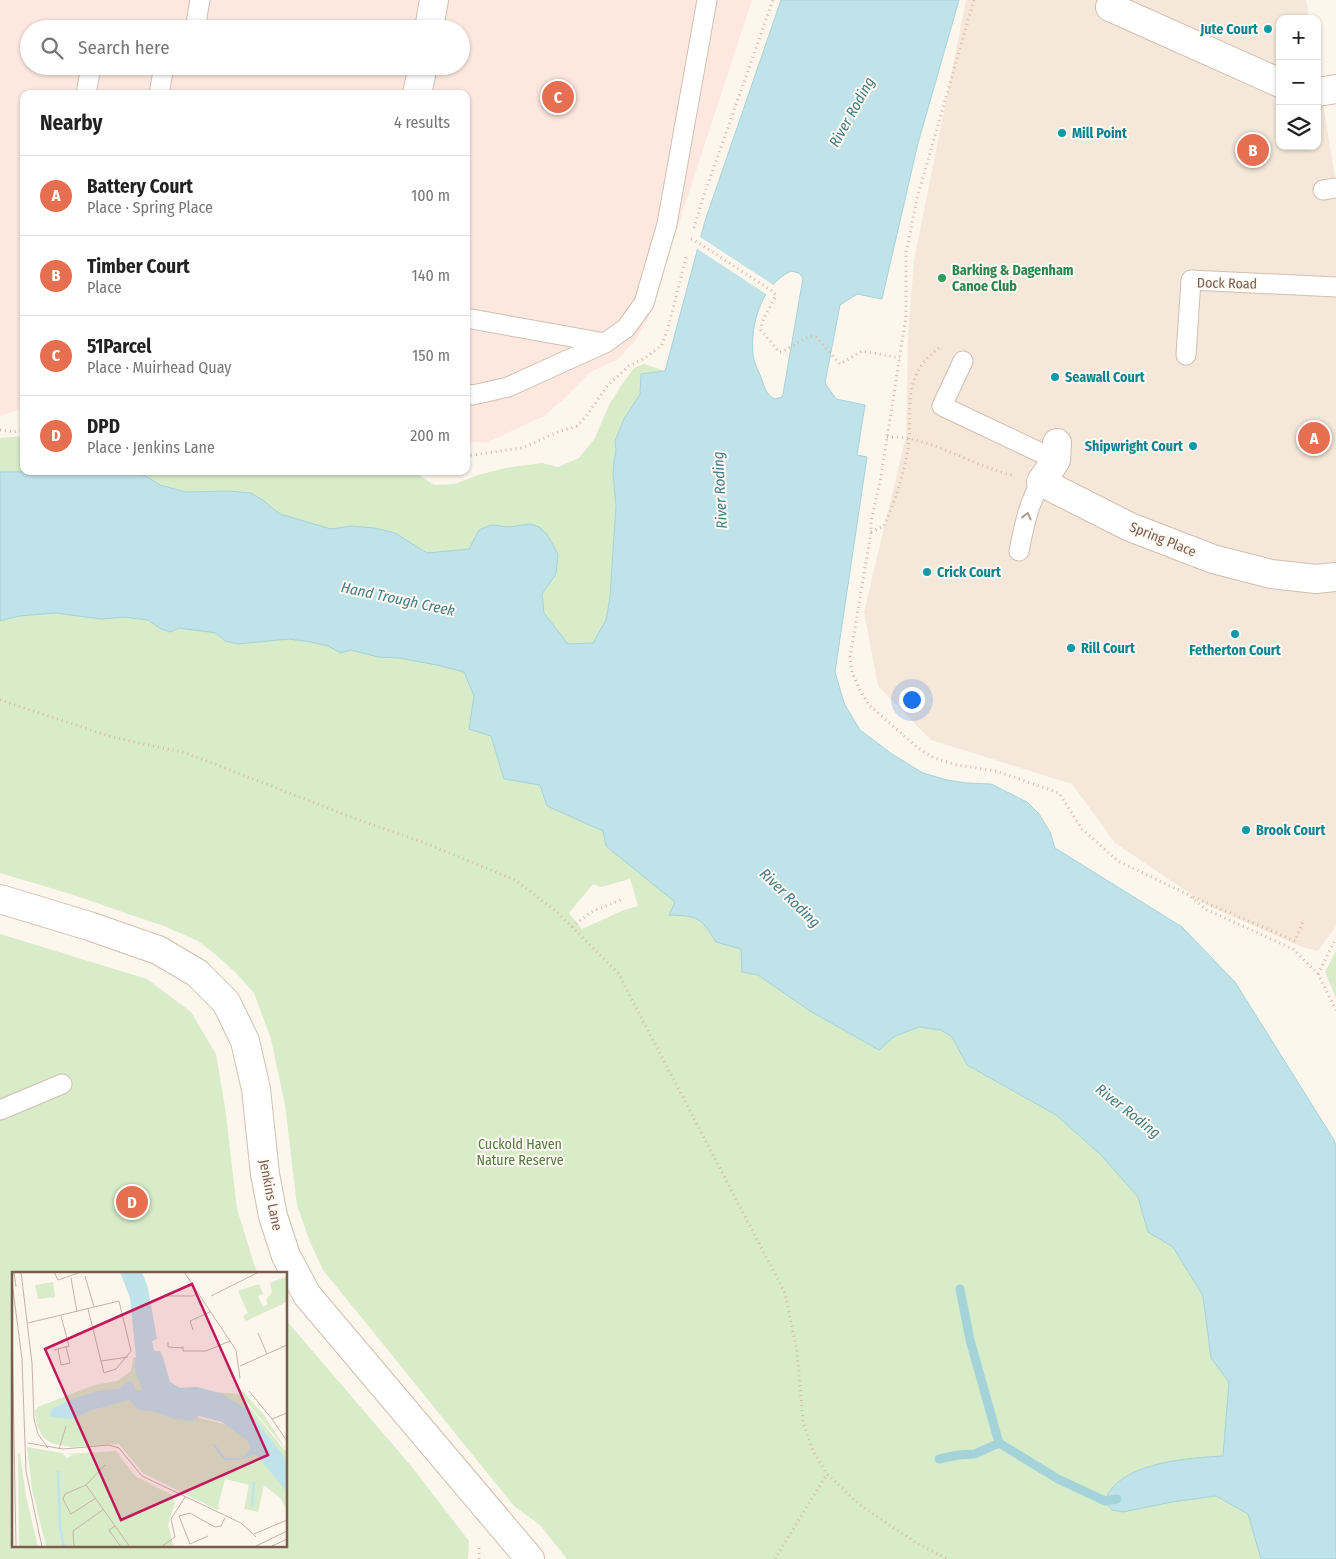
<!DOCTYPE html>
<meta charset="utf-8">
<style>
body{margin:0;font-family:"Fira Sans Condensed",sans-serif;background:#f6f6f6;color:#222}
.controls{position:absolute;right:15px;top:15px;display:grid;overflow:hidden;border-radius:10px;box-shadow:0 1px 4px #0004}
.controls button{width:45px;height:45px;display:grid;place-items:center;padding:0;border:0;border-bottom:1px solid #e0e0e0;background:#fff;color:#222;font:25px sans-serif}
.you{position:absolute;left:911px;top:699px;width:18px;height:18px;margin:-12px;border:4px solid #fff;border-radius:50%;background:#1a73e8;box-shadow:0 0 0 8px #1a73e833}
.badge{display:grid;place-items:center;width:32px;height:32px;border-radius:50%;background:#e76f51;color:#fff;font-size:16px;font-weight:700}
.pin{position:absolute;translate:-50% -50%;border:2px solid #fff;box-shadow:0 1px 5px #0006}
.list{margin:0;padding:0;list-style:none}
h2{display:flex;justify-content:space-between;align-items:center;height:65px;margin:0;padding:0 20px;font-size:21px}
h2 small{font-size:16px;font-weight:400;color:#767676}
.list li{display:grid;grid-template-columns:32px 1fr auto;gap:15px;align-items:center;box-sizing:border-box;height:80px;padding:0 20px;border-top:1px solid #e0e0e0}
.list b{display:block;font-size:19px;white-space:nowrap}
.list p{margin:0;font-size:16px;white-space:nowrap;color:#767676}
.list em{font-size:16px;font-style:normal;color:#767676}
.icon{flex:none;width:28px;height:28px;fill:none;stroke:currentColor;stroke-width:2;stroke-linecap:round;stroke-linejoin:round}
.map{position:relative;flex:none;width:1336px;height:1559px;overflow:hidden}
.search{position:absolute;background:#fff;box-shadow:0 1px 4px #0004;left:20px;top:20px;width:450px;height:55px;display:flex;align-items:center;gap:12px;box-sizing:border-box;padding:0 18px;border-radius:28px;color:#767676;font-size:19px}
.panel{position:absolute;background:#fff;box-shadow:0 1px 4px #0004;left:20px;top:90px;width:450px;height:385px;border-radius:10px}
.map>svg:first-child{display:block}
</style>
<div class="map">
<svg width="1336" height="1559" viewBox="0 0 1336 1559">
<rect width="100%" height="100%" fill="#fdf6ec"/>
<path fill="#f5e8da" d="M966,0H1306L1309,19H1280V146H1317V67L1336,182V926L1318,951L1302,947L1207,905L1115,843L1072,784L931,740L878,686L864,612L906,436L908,336L914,261Z"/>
<path fill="#fde8e0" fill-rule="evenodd" d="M0,0H752L647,321L634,342L618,359L589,373L563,400L544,416L486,443L466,441V94H24V408L0,416ZM29,29H461V66H29Z"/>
<path fill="#d8ecc9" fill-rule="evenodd" d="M644,364L665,371L641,374L640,394L624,419L615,441L616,451L614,461L895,1036L919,1027L941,1029L952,1037L967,1065L1056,1115L1101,1155L1138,1197L1191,1238L1323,1559H567L540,1525L514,1506L323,1270L310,1242L297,1205L285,1105L271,1039L254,993L237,974L215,954L198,941L164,926L128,914L74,895L0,873V438L24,436V471H413L434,485L455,484L478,475L505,468L542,463L558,467L579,458L595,438L609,405L621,386L634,368ZM630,879L638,906L624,910L582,929L569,913L593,884L601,887Z
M0,934L147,979L191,1012L216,1054L225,1107L237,1209L255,1267L258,1273H14V1545H286V1320L412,1467L469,1541L468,1559H0Z
M1336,951V998L1325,972Z"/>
<path fill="#bfe3e8" stroke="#a5d3da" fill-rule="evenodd" d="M781,0H959L918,143L882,299L857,294L840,305L825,383L836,399L865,405L857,455L867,457L835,672L844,703L860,730L892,754L923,773L947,780L967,783L991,784L1027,802L1039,814L1050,832L1055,848L1182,927L1235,982L1334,1140L1336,1146V1559H1261L1248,1514L1216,1496L1172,1502L1123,1512L1112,1510L1105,1501C1117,1462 1190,1458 1223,1456L1229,1382L1211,1358L1203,1296L1173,1247L1148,1232L1138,1197L1101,1155L1056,1115L967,1065L952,1037L941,1030L919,1027L895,1036L879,1050L810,1011L758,975L742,972L741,949L716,942C700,917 699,916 669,915L675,902L606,846L603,831L547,806L540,785L504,779L491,736L469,729L474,696L464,672L437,665L399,658L378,657L351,650L341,653L328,646L311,642L289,639L238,644L225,641L216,633L179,628L170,632L161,629L148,620L124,617L102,619L55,613L19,616L0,621V472L131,471L146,476L160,485L186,492L228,491L251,493L264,501L280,514L331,529L351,526L375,528L395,533L427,553L469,549L479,530L491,525L509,527L530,524L539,527L547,534L558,554L556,574L542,594L544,613L568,644L593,643L606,620L610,597L616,506L613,474L614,461L616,451L615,441L624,419L640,394L641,374L665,371L705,221ZM791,271L799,273L803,278L783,394L782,397L775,399C766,395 764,386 761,377C758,370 754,363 753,355C750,325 761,285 791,271Z"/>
<path fill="#fdf6ec" d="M700,237L775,286L769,296L696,248Z"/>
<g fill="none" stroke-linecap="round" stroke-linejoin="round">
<path stroke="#a5d3da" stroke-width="9" d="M960,1289L970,1340L999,1443L1058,1479L1105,1501L1117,1499
M939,1459L958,1455L975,1454L999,1443"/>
<g stroke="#d1beb0" stroke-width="21">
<path id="lane" d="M195,29L200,0
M86,94L91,66
M159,94L164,66
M1323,190L1336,188
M466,318L605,343
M1186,355L1191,280L1336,287
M963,361L942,406L1056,460
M466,394L473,395L508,387L605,343L626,328L644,303L667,224L707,0
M1019,551C1024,527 1028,504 1041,482
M0,1110L62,1084"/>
</g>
<g stroke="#d1beb0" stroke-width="30">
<path id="street" d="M1110,7L1280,83
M429,29L434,0
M1317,92L1336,89
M417,94L423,66
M1057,443L1056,460L1041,482L1130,527L1213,559L1271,574L1316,579L1336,577
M0,899L89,926L158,950L197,973L226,1002L245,1041L256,1089L265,1174L273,1216L286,1256L307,1295L530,1559"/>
</g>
<path stroke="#d9b8a5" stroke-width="3" stroke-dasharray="1 4" stroke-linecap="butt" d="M974,0L917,198L906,253V316L881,477L871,521V532L850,657L852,673L860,690L869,705L918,748L934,758L957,765L996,771L1059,793L1082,829L1118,861L1189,895L1205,909L1293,949L1318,974L1336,1010
M694,228L702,201L773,0
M691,239L697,242L772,291L776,295L762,322L761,330L779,352H782L809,336L816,337L840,364L862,351L900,358
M0,430L13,432L24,429
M887,437C924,436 958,457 992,469C999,472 1007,474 1015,476
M466,456L522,448L558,432L577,426L587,415L608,385L629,366L645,358L662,345L668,328L687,254
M871,532L884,526C894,503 902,480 907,455C915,413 897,376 942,346
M0,700L112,737L186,753L359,820L425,843L515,880L557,912L618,973L785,1293L797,1352L803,1422L813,1451L827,1474L860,1505L918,1544L948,1559
M1193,897L1295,941L1304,919
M572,927L591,912L623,899
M1318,974L1336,938
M479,1559V1545
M775,1559L827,1474"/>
<use href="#lane" stroke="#fff" stroke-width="19"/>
<use href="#street" stroke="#fff" stroke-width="28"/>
</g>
<defs><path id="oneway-chevron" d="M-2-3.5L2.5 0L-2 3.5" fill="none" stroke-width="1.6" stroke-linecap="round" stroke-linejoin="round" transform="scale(1.25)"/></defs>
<use stroke="#af9d94" href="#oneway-chevron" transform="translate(1027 516) rotate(-76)"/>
<g fill="#0f9aa8" stroke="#fffaf3" stroke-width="2">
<circle cx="1268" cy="29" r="5"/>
<circle cx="1062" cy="133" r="5"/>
<circle cx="1055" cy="377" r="5"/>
<circle cx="1193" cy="446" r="5"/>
<circle cx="927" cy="572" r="5"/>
<circle cx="1235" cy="634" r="5"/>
<circle cx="1071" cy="648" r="5"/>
<circle cx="1246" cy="830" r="5"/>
</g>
<circle fill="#2e9e5b" stroke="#fffaf3" stroke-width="2" cx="942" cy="278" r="5"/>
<g text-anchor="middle" stroke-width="4" stroke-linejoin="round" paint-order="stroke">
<g font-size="14" font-weight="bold" fill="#0d838f" stroke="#fffaf3" text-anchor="start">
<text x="1258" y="34" text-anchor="end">Jute Court</text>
<text x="1072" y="138">Mill Point</text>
<text x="1065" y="382">Seawall Court</text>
<text x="1183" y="451" text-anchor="end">Shipwright Court</text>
<text x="937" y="577">Crick Court</text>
<text x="1081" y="653">Rill Court</text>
<text x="1235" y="655" text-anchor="middle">Fetherton Court</text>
<text x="1256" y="835">Brook Court</text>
</g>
<g font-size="14" font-weight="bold" fill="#27864d" stroke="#fffaf3" text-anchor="start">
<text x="952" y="275">Barking &amp; Dagenham<tspan x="952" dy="16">Canoe Club</tspan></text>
</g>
<g font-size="14" fill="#7a5c4d" stroke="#fffaf3">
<text transform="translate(1227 283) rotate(1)" y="5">Dock Road</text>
<text transform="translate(1163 539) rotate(22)" y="5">Spring Place</text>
<text transform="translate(271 1195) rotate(79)" y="5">Jenkins Lane</text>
</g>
<g font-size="14" fill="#537a41" stroke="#fffaf3">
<text x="520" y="1149">Cuckold Haven<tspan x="520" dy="16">Nature Reserve</tspan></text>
</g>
<g font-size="15" font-style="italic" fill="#437c86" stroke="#fffaf3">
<text transform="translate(852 112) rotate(-61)" y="5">River Roding</text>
<text transform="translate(720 490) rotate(-93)" y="5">River Roding</text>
<text transform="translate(398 599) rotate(12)" y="5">Hand Trough Creek</text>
<text transform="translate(790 898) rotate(44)" y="5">River Roding</text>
<text transform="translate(1128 1111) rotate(38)" y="5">River Roding</text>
</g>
</g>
<g transform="translate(12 1272)">
<rect width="275" height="275" fill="#fdf6ec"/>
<path d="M275,4V30L234,49L231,44L236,41L226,19L247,12L251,22L246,24L251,35L256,32L254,28L260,20L258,11ZM41,10L43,25L26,27L23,13ZM124,85V99L184,145L224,155L275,211V239L269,227L252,213L246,240L232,237L237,213L213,207L206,234L208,236L205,238L131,201L107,172L59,175L39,171L31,165L25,153L23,139L26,135L82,113L105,109L119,99L121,86ZM158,110L168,116L183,115L190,119L227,122L275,181V194L254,164L174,137ZM226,114L252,143L275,179L226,119ZM15,175L50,181L55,186L61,183L54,182L104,179L123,204L160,223L163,231L156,253L162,275H34L20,217ZM6,181L8,182L14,224L26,275H7Z" fill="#d8ecc9"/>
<path d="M108,0H130L136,16L145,67L140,69L142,79H148L151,85L158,110L168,116L185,115L208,121L235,137L275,188V220L244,182L228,188L238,177L236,169L210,150L187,144L181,149L162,147L140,139L126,138L117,128L77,139L61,147L38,145L39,137L58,128L85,119L107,117L117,109L121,111L123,118H130L122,95L124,85L118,26Z" fill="#bfe3e8"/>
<path fill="none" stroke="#bfe3e8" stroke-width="2.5" d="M201,172L213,187H228M46,199L48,254L52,275M240,235L242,210"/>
<path fill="none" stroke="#c5b3a7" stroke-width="1" d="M2,0L4,15M9,0L20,91L22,147L26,162L36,176M42,0L46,8L69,0M172,0L224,78L228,106M73,4L82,35M59,6L65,40M0,10L10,87L14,199L30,275M155,24H181L185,21M199,24L247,0M16,51L107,29L119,79L104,97L92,101L76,37M0,54L4,275M181,58L178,49L198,40M246,61L255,82M156,70V75L171,76M171,74V79H194L218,69M46,77L49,93L58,91L54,75M42,78L57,74L49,44M89,89L116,85M228,94L275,73M237,119L260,147L275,141M260,147L275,169M16,171L51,177L97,173L107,176L130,204L229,251L244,265M47,177L54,154M74,213L118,275M84,226L59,242L51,227L53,222L74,213L93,193M103,254L97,258L109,275M242,262L275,248M196,264L178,272L167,244L178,241L203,255L209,254L213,246M62,275L61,259L92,237M149,275L163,265L159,247L173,225M242,275L275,259M258,275L275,267"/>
<path fill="#c2185b" fill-opacity="0.15" stroke="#c2185b" stroke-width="2.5" d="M180,12L256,183L109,248L33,77Z"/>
<rect width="275" height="275" fill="none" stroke="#7a5c4d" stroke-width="2.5"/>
</g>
</svg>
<div class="controls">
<button>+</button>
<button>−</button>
<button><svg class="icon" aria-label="layers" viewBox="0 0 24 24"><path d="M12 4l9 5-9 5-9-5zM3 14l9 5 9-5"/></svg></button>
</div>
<div class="you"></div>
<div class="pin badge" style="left:1314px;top:438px">A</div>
<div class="pin badge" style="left:1253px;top:150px">B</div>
<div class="pin badge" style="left:558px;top:97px">C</div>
<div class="pin badge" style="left:132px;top:1202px">D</div>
<div class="search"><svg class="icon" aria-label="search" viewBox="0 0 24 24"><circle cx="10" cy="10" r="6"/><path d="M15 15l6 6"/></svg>Search here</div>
<section class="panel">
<h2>Nearby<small>4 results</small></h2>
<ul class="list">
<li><span class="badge">A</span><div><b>Battery Court</b><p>Place · Spring Place</p></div><em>100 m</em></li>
<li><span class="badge">B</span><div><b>Timber Court</b><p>Place</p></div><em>140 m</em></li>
<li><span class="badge">C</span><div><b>51Parcel</b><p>Place · Muirhead Quay</p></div><em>150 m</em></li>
<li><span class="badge">D</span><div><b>DPD</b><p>Place · Jenkins Lane</p></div><em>200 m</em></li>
</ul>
</section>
</div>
